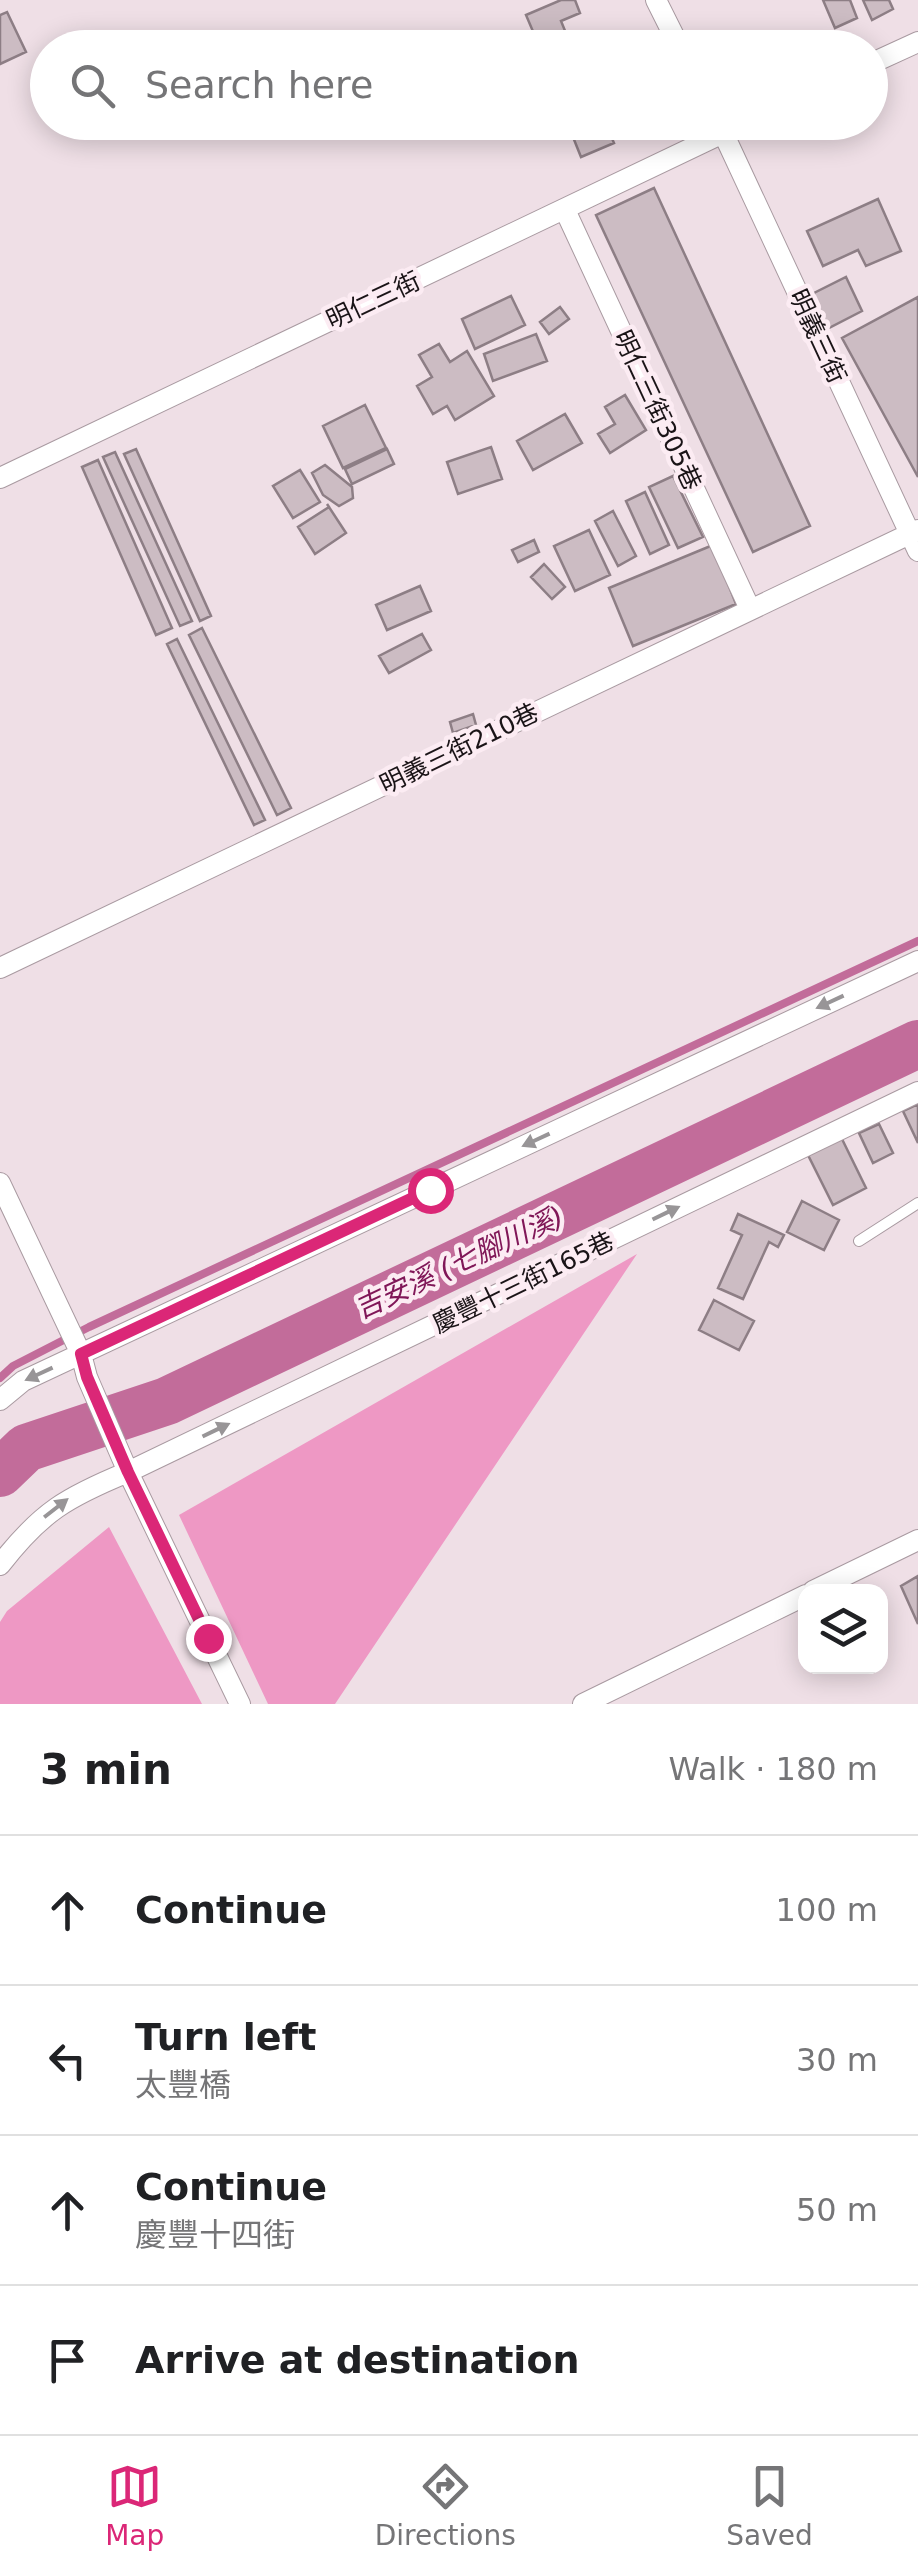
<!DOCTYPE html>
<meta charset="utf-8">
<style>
body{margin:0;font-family:"DejaVu Sans","Noto Sans TC",sans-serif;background:#f6f6f6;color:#202124}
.controls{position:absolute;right:30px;bottom:30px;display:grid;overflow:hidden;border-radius:20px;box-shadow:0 5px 25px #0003}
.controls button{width:90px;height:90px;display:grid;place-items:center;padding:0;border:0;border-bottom:2px solid #e0e0e0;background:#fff;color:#202124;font:50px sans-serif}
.stop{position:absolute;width:30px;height:30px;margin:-22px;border:8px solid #db2777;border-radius:50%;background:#fff}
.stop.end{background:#db2777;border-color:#fff;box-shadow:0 2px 10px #0008}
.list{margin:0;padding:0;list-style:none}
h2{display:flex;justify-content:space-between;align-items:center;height:130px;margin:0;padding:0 40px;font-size:42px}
h2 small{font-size:32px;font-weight:400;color:#757577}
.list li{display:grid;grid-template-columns:65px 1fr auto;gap:30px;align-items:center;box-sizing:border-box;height:150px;padding:0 40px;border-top:2px solid #e0e0e0}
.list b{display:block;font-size:38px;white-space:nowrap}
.list p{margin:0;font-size:32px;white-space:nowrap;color:#757577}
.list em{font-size:32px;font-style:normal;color:#757577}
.icon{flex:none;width:55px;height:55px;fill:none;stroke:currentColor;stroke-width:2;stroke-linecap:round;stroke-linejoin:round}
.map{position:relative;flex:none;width:918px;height:1704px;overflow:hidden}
.search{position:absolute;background:#fff;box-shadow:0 5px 25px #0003;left:30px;right:30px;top:30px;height:110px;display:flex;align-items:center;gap:25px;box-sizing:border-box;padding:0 35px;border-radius:55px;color:#757577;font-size:38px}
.sheet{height:730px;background:#fff}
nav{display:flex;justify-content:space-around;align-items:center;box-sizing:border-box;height:140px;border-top:2px solid #e0e0e0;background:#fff;font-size:28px;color:#757577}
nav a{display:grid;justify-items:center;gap:5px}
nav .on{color:#db2777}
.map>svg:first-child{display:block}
</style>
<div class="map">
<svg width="918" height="1704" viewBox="0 0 918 1704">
<rect width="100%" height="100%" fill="#efdfe6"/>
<path fill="#ee98c4" d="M637,1254L335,1704H268L179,1515Z
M109,1527L202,1704H0V1622L7,1611Z"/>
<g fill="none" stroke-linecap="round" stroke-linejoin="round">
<path stroke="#c26c9a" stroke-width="8" d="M0,1378L13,1366L89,1327L918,941"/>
<path stroke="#c26c9a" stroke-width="48" d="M0,1473L26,1448L167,1401L918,1044"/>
</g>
<path fill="#ccbcc3" stroke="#8d7e85" stroke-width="2.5" d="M561,0H575L580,13L561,21L572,48H540L526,15Z
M823,0H850L857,18L835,28Z
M863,0H889L893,9L872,20Z
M7,12L26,52L0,64V15Z
M567,122H605L614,143L581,157Z
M654,188L810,526L753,552L596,215Z
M878,199L901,251L866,266L858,250L823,266L807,231Z
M846,277L862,311L825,330L808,296Z
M511,296L525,325L475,349L462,319Z
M918,297V477L842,338Z
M560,307L569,319L549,334L540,322Z
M536,334L547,361L493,381L484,354Z
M439,344L450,362L467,351L494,396L455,420L447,406L433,414L417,386L432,377L419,355Z
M625,395L646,430L610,453L598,434L615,424L605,407Z
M365,405L386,448L343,468L323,426Z
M565,414L582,443L533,470L517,441Z
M491,447L502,479L458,494L447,462Z
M136,449L211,616L200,621L124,454Z
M387,449L394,464L352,484L345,469Z
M115,452L192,621L180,626L103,457Z
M98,460L172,628L156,635L82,467Z
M325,465L352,487L353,498L339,506L323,495L312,473Z
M300,470L320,502L293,518L273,486Z
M673,476L703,537L678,548L649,487Z
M645,492L669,545L650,554L626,501Z
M327,504L346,533L315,554L298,527L329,507Z
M613,511L636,556L618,566L595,521Z
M589,530L610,575L575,591L554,546Z
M534,540L539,552L518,562L512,550Z
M713,545L736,604L633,646L609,588Z
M544,564L565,587L552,599L531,577Z
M420,586L431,611L387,630L376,605Z
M202,628L291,808L277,815L189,635Z
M422,634L431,650L389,673L379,656Z
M177,639L265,820L254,825L167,644Z
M473,714L476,725L453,733L450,722Z
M918,1104V1143L903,1111Z
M879,1124L893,1153L873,1163L859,1133Z
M841,1137L866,1188L833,1205L807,1153Z
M802,1201L839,1220L824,1250L787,1232Z
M738,1214L784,1235L778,1247L769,1242L743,1299L718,1288L742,1235L731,1230Z
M714,1300L754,1321L739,1350L699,1330Z
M918,1576V1624L901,1586Z"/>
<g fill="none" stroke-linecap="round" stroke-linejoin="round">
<g stroke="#a99aa1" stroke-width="12">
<path id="service" d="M859,1241L918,1203"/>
</g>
<g stroke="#a99aa1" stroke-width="22">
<path id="minor" d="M656,0L680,48
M870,64L918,42
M719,124L918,551
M565,210L750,609
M0,478L746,122
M0,968L918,530
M0,1183L81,1354L87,1377L128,1472L240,1704
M0,1400L23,1381L918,961
M0,1565C41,1512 67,1497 128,1472L918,1092
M813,1591L918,1540
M583,1704L806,1595"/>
</g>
<use href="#service" stroke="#fff" stroke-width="10"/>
<use href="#minor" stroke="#fff" stroke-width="20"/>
</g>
<defs><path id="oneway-solid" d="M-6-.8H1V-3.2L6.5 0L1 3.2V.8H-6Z" transform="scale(2.5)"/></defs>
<g fill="#989597">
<use href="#oneway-solid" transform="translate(830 1002) rotate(155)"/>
<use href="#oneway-solid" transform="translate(536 1140) rotate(155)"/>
<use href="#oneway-solid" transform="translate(666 1213) rotate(-26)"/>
<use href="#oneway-solid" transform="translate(39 1374) rotate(155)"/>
<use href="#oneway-solid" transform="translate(216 1430) rotate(-26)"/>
<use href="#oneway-solid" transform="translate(56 1508) rotate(-38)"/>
</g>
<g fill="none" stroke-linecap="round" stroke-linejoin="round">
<path stroke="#db2777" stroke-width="12" d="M208,1638L128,1472L87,1377L81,1354L430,1190"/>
</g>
<g text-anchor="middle" stroke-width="9" stroke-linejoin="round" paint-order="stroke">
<g font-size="25" fill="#1a1417" stroke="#fcecf3">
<text transform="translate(373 300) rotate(-25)" y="9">明仁三街</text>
<text transform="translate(818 336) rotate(65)" y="9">明義三街</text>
<text transform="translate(658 410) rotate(65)" y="9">明仁三街305巷</text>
<text transform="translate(459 748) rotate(-26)" y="9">明義三街210巷</text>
<text transform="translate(523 1282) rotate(-26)" y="9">慶豐十三街165巷</text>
</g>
<g font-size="28" font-style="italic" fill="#801758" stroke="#fcecf3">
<text transform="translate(459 1262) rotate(-25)" y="10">吉安溪 (七腳川溪)</text>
</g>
</g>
</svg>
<div class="controls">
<button><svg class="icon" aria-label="layers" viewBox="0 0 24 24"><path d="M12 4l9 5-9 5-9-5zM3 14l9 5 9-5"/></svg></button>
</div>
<div class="stop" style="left:430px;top:1190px"></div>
<div class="stop end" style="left:208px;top:1638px"></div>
<div class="search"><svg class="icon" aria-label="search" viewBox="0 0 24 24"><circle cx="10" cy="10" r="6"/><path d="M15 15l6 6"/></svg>Search here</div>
</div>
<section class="sheet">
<h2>3 min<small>Walk · 180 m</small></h2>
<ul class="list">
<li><svg class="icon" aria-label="ahead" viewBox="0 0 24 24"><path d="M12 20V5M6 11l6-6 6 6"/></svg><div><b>Continue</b></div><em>100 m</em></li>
<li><svg class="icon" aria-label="left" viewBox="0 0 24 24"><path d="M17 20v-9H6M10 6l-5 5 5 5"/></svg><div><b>Turn left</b><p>太豐橋</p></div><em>30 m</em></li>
<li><svg class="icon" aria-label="ahead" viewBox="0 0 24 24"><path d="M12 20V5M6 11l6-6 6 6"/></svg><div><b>Continue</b><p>慶豐十四街</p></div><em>50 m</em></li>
<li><svg class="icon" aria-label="arrive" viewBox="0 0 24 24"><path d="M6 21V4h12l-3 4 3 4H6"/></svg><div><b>Arrive at destination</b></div></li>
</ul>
</section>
<nav>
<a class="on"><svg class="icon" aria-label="map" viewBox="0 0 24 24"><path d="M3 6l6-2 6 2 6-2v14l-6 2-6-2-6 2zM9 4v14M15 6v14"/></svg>Map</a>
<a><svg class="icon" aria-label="directions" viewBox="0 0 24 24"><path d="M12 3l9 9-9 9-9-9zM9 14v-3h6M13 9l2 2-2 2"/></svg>Directions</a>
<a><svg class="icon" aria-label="saved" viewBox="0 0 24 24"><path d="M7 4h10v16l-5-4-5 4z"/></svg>Saved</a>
</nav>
